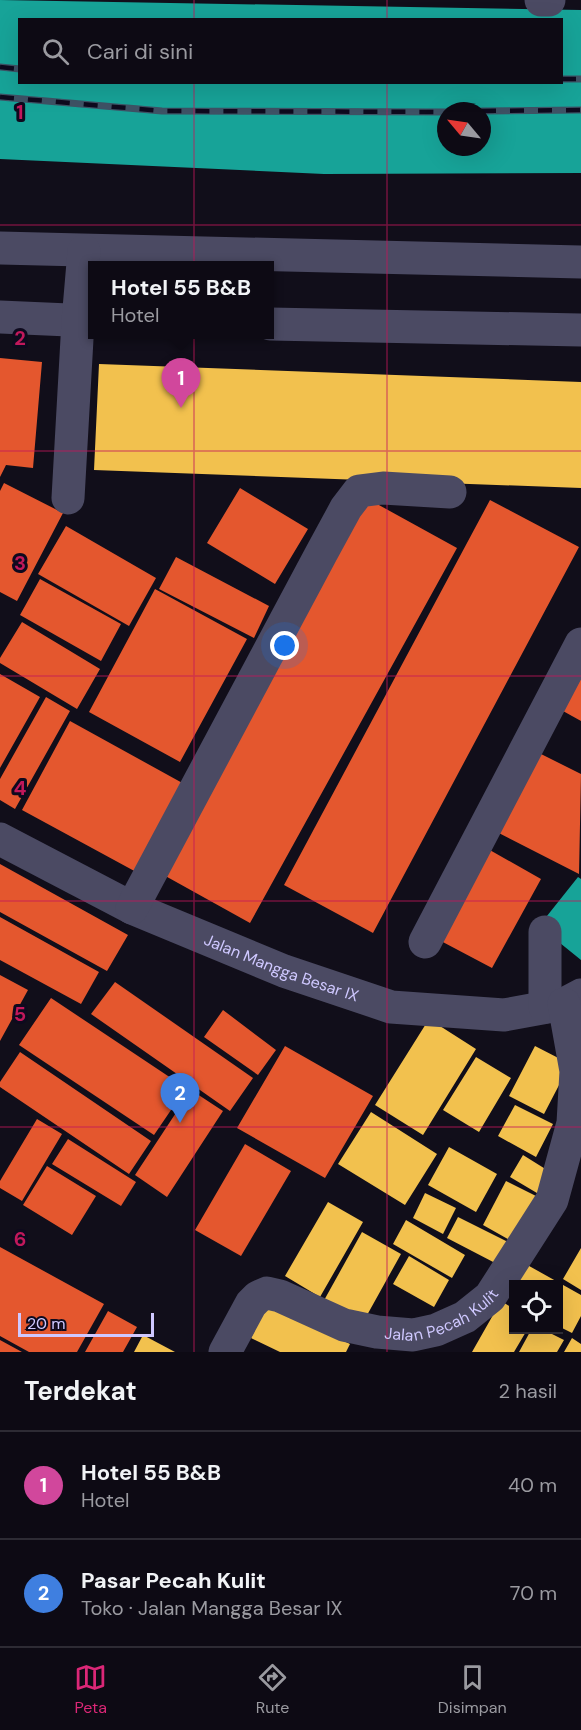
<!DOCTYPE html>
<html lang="id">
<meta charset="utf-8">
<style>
body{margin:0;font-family:"DM Sans",sans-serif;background:#1b1822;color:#f1f3f6}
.controls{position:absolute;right:18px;bottom:18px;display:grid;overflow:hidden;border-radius:0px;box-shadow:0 6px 24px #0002}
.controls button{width:54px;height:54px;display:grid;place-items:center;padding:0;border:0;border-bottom:2px solid #2d2b34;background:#0d0a14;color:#f1f3f6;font:30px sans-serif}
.compass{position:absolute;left:437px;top:102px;width:54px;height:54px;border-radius:50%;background:#0d0a14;box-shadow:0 6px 24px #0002;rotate:299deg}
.scale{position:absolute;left:18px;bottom:15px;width:136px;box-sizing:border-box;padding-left:6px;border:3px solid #cfc8ff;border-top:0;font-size:16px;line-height:21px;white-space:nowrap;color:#cfc8ff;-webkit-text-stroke:4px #0e0a1e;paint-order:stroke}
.you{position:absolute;left:285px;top:646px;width:21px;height:21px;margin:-15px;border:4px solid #fff;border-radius:50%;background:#1a73e8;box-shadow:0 0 0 9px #1a73e833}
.badge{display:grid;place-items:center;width:39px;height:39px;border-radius:50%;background:#db2777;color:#fff;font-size:20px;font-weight:700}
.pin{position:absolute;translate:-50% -50px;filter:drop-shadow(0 2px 3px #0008)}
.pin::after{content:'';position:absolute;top:32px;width:21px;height:18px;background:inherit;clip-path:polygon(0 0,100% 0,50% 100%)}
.popup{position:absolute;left:88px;top:261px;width:186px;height:78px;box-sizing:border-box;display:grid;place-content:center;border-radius:0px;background:#0d0a14;filter:drop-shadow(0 2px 4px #0005);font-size:20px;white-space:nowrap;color:#9a9aa0}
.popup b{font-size:22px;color:#f1f3f6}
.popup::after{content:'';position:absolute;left:50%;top:100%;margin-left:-12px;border:12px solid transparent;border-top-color:#0d0a14}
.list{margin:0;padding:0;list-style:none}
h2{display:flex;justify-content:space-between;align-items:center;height:78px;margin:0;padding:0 24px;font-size:26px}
h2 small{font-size:20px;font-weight:400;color:#9a9aa0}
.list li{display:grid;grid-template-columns:39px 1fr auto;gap:18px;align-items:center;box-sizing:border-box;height:108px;padding:0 24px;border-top:2px solid #2d2b34}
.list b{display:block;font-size:22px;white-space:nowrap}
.list p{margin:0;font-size:20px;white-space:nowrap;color:#9a9aa0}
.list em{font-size:20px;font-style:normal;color:#9a9aa0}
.icon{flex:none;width:33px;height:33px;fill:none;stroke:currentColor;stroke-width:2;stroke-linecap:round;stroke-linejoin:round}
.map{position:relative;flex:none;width:581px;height:1352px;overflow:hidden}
.search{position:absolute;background:#0d0a14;box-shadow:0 6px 24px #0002;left:18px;right:18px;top:18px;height:66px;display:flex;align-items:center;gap:15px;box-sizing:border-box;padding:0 21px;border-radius:0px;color:#9a9aa0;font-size:22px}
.sheet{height:294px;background:#0d0a14}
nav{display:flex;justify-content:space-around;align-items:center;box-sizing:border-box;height:84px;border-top:2px solid #2d2b34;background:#0d0a14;font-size:16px;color:#9a9aa0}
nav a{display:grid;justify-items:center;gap:3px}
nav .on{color:#db2777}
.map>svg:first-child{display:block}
</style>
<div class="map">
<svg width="581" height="1352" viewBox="0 0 581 1352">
<rect width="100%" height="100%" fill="#110e1a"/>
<path fill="#f2c14e" d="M99,364L581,382V488L94,470Z
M429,1019L476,1049L423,1135L375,1105Z
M535,1046L570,1064L544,1114L509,1096Z
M476,1057L511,1078L479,1132L443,1110Z
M515,1105L553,1124L536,1157L498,1136Z
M371,1112L437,1154L405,1205L338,1164Z
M449,1147L497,1174L476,1212L428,1185Z
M523,1155L555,1175L542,1196L510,1177Z
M506,1181L540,1198L515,1243L483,1225Z
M425,1193L456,1208L443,1234L413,1218Z
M328,1202L363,1222L320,1297L285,1276Z
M458,1217L508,1242L497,1264L447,1238Z
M406,1220L465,1255L452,1278L393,1244Z
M362,1232L401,1254L361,1326L322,1304Z
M581,1248V1290L563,1279Z
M409,1256L449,1280L434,1307L393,1284Z
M522,1262L581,1295V1316L572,1333L558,1326V1284H514V1301L504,1295Z
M501,1301L514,1309V1330H527L514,1352H472Z
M267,1304L350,1344L346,1352H280L251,1338Z
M531,1330H544L564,1340L557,1352H519Z
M143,1335L175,1352H134Z
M572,1338L581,1344V1352H564Z"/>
<path fill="#e4572e" d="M0,358L42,362L33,468L6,465L0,477Z
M4,483L63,513L17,601L0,592V491Z
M240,488L308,529L275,584L207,543Z
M368,499L457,548L250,923L160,873Z
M490,500L579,547L373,933L284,885Z
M66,526L156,578L129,626L38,574Z
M176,557L269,606L254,638L159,589Z
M40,579L121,624L101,661L20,615Z
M155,589L247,639L180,762L89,712Z
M22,622L100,669L77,709L0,663V658Z
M0,674L40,697L0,768Z
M581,678V721L563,711Z
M46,697L70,711L15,809L0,800V779Z
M70,721L186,785L138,873L22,810Z
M531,749L581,774L579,874L491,829Z
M488,849L541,879L492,968L439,940Z
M0,864L128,935L107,971L0,912Z
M0,917L99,972L81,1004L0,960Z
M0,975L28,990L0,1041Z
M115,982L253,1078L230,1111L91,1014Z
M51,998L186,1088L154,1135L19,1045Z
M223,1010L276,1050L258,1075L204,1037Z
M285,1046L373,1096L325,1178L237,1128Z
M20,1052L151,1141L129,1174L0,1087V1082Z
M191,1090L223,1111L167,1197L135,1175Z
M37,1119L62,1134L22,1201L0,1188V1181Z
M68,1139L136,1182L121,1206L52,1164Z
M245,1144L291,1171L241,1256L195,1230Z
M47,1166L96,1196L72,1235L23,1205Z
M0,1247L104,1304L77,1352H29L0,1336Z
M108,1311L137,1327L123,1352H85Z
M0,1340L22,1352H0Z"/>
<path fill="#17a398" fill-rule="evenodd" d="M0,0L581,10V173L324,174L0,159ZM20,20H562V82H20ZM446,111H482V147H446Z
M578,877L581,879V960L539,926Z"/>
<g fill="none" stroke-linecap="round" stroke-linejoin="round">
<g stroke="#4b4a63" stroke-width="33">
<path d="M541,0H549"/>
<path d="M0,248L581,262"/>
<path d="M0,317L92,321"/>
<path d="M270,324L581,330"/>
<path d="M68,498L78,321L84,251"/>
<path id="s1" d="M0,839L132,908L284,971L391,1007L504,1015L564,1004L581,995"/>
<path d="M132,908L321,554L346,508L359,491L383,488L450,492"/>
<path d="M425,942L581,644"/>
<path d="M545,1007V932"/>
<path id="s2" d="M225,1352L251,1304L258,1297L267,1293L280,1296L344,1325L377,1332L413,1335L436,1330L465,1317L490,1297L552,1200L573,1123L576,1071L564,1004"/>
</g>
<g stroke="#3e5265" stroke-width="7">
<path id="rail" d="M0,67L20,69
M562,79H581
M0,97L162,111L446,112
M482,111L581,110"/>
</g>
<use href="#rail" stroke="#0e0a1e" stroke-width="4.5" stroke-dasharray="14" stroke-linecap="butt"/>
</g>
<path fill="none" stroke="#c2185b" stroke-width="1.5" stroke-opacity="0.55" d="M194,0V20M387,0V20M194,82V1352M387,82V1352M0,225H581M0,451H581M0,676H581M0,901H581M0,1127H581"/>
<g text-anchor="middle" stroke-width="6" stroke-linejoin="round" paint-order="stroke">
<g font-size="16" fill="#cfc8ff" stroke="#0e0a1e">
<text dy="6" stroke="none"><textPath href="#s1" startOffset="310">Jalan Mangga Besar IX</textPath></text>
<text dy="6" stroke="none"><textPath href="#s2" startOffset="261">Jalan Pecah Kulit</textPath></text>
</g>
</g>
<g font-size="20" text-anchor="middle" font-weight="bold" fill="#c2185b" stroke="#0e0a1e" stroke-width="6" stroke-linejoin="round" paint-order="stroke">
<text x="20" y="119">1</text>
<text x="20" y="345">2</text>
<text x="20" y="570">3</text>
<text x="20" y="795">4</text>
<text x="20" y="1021">5</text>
<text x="20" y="1246">6</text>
</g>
</svg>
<div class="controls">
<button><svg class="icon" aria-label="locate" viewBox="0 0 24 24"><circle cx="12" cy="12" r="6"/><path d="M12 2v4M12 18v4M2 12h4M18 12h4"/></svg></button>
</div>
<svg class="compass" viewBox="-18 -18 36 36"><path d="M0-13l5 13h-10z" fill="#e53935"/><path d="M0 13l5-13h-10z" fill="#9a9aa0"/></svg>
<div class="scale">20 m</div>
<div class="you"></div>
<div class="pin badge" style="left:181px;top:408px;background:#d1479c">1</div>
<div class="popup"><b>Hotel 55 B&amp;B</b>Hotel</div>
<div class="pin badge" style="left:180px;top:1123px;background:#3f7fe0">2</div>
<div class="search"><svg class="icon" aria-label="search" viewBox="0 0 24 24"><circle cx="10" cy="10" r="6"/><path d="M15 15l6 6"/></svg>Cari di sini</div>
</div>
<section class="sheet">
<h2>Terdekat<small>2 hasil</small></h2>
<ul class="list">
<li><span class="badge" style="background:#d1479c">1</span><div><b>Hotel 55 B&amp;B</b><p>Hotel</p></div><em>40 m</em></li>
<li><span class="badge" style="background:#3f7fe0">2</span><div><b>Pasar Pecah Kulit</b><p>Toko · Jalan Mangga Besar IX</p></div><em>70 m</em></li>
</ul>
</section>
<nav>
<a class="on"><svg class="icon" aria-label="map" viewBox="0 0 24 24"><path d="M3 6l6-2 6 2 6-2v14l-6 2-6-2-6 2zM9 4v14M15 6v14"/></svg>Peta</a>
<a><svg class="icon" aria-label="directions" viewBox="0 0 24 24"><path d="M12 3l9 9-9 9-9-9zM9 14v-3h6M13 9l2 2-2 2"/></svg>Rute</a>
<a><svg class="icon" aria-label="saved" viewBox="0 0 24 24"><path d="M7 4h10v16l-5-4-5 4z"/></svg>Disimpan</a>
</nav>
